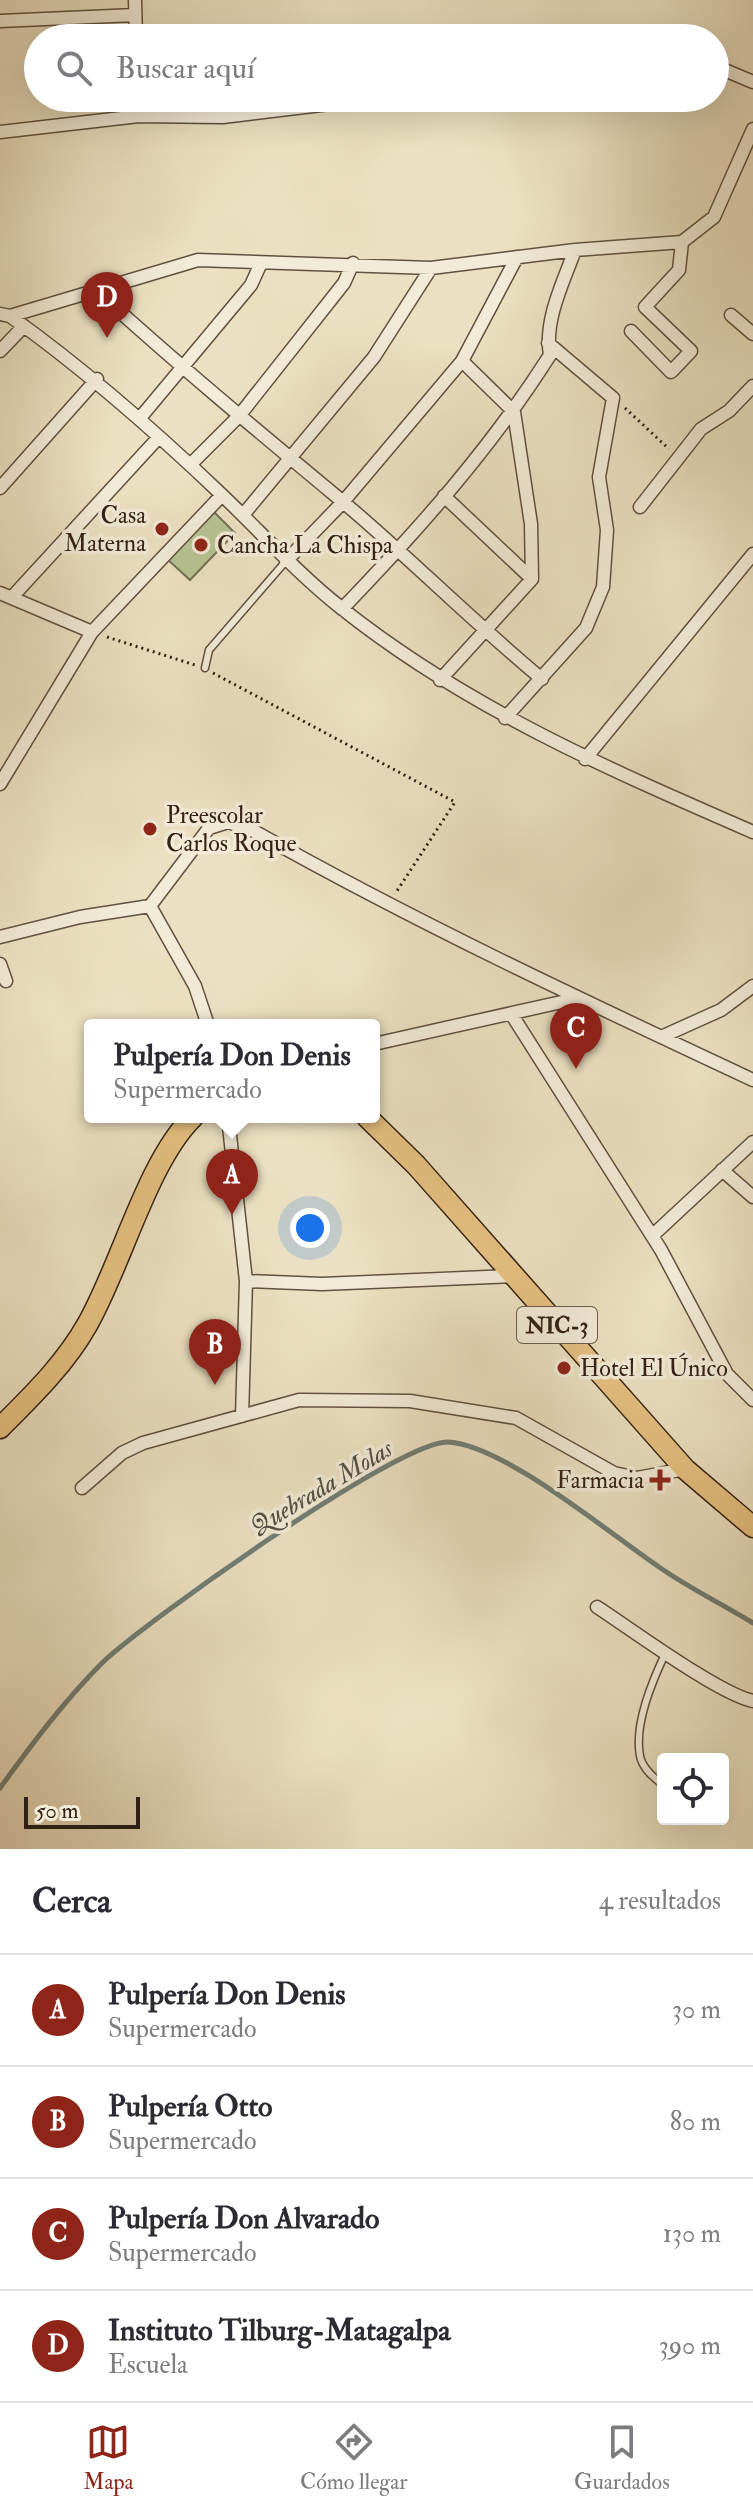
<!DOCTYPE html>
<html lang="es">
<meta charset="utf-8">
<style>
body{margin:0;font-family:"IM FELL Double Pica",serif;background:#f2f2f3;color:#2b2b33}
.controls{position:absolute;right:24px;bottom:24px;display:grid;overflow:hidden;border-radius:8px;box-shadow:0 8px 32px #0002}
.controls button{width:72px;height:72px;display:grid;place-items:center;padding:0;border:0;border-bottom:2px solid #e1e1e2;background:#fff;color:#2b2b33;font:40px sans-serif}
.scale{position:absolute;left:24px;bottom:20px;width:116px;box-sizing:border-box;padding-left:8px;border:4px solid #332014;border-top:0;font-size:22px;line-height:28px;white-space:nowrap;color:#332014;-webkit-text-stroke:6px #f2ebd7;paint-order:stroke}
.you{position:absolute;left:310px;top:1228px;width:28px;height:28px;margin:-20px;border:6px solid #fff;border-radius:50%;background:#1a73e8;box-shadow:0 0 0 12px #1a73e833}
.badge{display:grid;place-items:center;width:52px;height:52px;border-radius:50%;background:#8f2418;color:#fff;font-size:26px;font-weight:700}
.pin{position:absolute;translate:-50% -66px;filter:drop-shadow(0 2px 4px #0008)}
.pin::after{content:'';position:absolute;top:42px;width:28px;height:24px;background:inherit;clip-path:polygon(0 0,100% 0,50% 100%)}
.popup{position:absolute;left:84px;top:1019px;width:296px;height:104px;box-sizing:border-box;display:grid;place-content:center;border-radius:8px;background:#fff;filter:drop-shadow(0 2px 6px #0005);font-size:26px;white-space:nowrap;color:#7c7c81}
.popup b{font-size:30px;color:#2b2b33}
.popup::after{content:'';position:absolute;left:50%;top:100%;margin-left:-16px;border:16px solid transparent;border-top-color:#fff}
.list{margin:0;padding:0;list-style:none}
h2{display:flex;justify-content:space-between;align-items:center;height:104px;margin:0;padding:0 32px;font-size:34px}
h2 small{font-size:26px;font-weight:400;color:#7c7c81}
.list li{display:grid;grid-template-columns:52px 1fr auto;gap:24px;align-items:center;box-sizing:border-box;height:112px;padding:0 32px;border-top:2px solid #e1e1e2}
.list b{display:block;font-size:30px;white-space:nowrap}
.list p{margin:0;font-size:26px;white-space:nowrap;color:#7c7c81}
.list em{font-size:26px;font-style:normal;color:#7c7c81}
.icon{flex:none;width:44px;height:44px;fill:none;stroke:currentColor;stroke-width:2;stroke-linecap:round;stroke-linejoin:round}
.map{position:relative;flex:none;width:753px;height:1849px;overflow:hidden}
.search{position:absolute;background:#fff;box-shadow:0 8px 32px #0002;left:24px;right:24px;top:24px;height:88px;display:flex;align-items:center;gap:20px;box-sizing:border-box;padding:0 28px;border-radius:44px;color:#7c7c81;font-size:30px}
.sheet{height:552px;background:#fff}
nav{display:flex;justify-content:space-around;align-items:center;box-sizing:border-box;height:112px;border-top:2px solid #e1e1e2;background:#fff;font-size:22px;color:#7c7c81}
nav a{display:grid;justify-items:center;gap:4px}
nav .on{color:#8f2418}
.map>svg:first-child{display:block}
</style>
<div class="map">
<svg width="753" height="1849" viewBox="0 0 753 1849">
<rect width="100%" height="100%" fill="#ebe0c1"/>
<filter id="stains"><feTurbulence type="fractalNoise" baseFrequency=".0025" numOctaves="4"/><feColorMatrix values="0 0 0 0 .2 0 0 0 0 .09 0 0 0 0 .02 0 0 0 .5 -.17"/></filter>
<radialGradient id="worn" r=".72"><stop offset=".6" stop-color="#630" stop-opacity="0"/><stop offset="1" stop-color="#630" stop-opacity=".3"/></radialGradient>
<path fill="#b7c293" stroke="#757154" stroke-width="2" d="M212,510L235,533L190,580L166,558Z"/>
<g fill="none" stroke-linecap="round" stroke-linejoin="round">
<path stroke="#707e75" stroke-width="5" d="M0,1788C32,1744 64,1701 103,1662C145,1622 400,1440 448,1442C504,1445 610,1534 659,1567C689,1588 722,1604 753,1623"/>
<g stroke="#61503f" stroke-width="9">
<path id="lane" d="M205,668L209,650L286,561
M663,1785C654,1778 642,1768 640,1756C634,1724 652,1682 665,1654"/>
</g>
<g stroke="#61503f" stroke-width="15">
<path id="street" d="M135,0L136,38
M0,21L135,15
M715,66L753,82
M139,98V116
M0,132L139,116L223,117L379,98
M97,291C177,364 259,432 342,501C410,558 473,622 542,679
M0,314L10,316C87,371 154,430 222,495C262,533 297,573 340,607C465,707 608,769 753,832
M731,315L753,334
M10,316L198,260L431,268L575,250L682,242L714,217L753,129
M631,331L671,372L691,351L645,307L679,270L682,242
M0,351L24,326
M140,418L251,285L261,263
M190,465L239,416L344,283L353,263
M0,488L97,379
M444,496L532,579
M640,507L701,429L729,411L753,386
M243,515L374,357L431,268
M286,561L343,502L462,361L517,257
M0,593L92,632
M13,596L159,437
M342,609C418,530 491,448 550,355C544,320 563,283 575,250
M440,680L532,579L531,524L514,412L462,361
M505,718L586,628L603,587L607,530L599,477L613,398L548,343
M585,759L753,554
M0,784L92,632L222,495
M150,906L209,828L228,822L252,830C415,922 584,1001 753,1080
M0,937L80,917L150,906L195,986L208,1025
M0,964L6,981
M512,1015L661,1250L727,1374L753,1400
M661,1037L721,1010L753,986
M374,1044L575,999
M228,1117L246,1281L322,1284L513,1276
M722,1170L753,1197
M652,1236L753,1142
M242,1416L246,1281
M82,1488L122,1453L143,1443L299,1400L410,1401L516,1418L614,1473L637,1478L685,1469
M597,1607C631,1629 719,1694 753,1701"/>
</g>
<g stroke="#332014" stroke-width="23">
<path id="primary" d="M367,1117L416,1165L685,1469L753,1527
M0,1428C32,1396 65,1364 87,1325C121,1266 147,1162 193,1117"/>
</g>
<path stroke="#332014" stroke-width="3" stroke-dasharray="2 4" stroke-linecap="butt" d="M625,408L669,449
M107,637L195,665
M213,673L455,802L395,894"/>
<use href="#lane" stroke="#f2ebd7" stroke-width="6"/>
<use href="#street" stroke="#f2ebd7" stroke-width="12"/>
<use href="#primary" stroke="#e6c080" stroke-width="20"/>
</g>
<g fill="#8f2418" stroke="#f2ebd7" stroke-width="3">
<circle cx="162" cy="529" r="8"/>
<circle cx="201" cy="545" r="8"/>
<circle cx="150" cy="829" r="8"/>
<circle cx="564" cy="1368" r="8"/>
<path d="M656 1468h8v8h8v8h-8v8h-8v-8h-8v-8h8z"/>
</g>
<g text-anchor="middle" stroke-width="7" stroke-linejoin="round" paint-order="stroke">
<rect fill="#f2ebd7" stroke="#6c5d4e" stroke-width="2" x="517" y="1307" width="80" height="36" rx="6"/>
<g font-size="22" font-weight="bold" fill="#332014">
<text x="557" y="1333">NIC-3</text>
</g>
<g font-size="24" fill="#332014" stroke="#f2ebd7" text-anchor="start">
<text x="146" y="523" text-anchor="end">Casa<tspan x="146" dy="28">Materna</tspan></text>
<text x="217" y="553">Cancha La Chispa</text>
<text x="166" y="823">Preescolar<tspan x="166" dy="28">Carlos Roque</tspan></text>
<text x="580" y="1376">Hotel El Único</text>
<text x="644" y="1488" text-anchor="end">Farmacia</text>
</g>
<g font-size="26" font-style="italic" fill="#514f44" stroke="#f2ebd7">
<text transform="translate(321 1487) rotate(-31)" y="9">Quebrada Molas</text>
</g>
</g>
<rect width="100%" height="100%" filter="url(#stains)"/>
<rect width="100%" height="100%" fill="url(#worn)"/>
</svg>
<div class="controls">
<button><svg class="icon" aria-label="locate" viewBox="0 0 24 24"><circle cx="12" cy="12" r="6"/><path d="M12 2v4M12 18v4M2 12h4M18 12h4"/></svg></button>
</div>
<div class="scale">50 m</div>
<div class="you"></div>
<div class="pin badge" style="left:232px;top:1215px">A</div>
<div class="popup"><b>Pulpería Don Denis</b>Supermercado</div>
<div class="pin badge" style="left:215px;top:1385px">B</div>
<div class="pin badge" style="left:576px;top:1069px">C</div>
<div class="pin badge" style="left:107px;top:338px">D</div>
<div class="search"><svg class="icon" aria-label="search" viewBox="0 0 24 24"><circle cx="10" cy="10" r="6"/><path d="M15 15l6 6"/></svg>Buscar aquí</div>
</div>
<section class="sheet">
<h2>Cerca<small>4 resultados</small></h2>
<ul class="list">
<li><span class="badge">A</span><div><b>Pulpería Don Denis</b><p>Supermercado</p></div><em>30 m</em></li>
<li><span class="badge">B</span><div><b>Pulpería Otto</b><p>Supermercado</p></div><em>80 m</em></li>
<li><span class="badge">C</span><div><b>Pulpería Don Alvarado</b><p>Supermercado</p></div><em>130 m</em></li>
<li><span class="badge">D</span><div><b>Instituto Tilburg-Matagalpa</b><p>Escuela</p></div><em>390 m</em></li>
</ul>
</section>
<nav>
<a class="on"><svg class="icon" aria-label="map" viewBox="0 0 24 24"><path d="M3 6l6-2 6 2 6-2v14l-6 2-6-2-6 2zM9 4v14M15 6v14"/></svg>Mapa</a>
<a><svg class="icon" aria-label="directions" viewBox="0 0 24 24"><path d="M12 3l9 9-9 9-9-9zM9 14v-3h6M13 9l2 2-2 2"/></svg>Cómo llegar</a>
<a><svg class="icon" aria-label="saved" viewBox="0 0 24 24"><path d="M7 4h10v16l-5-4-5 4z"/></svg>Guardados</a>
</nav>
